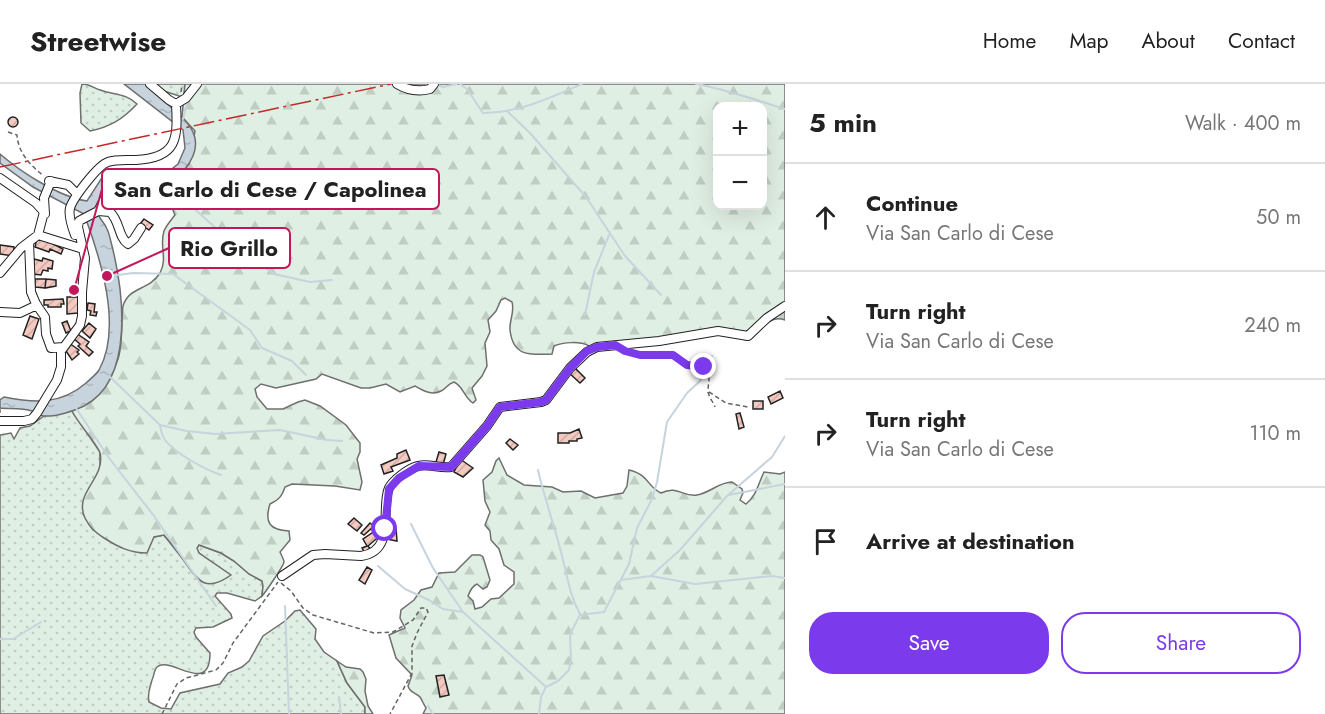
<!DOCTYPE html>
<meta charset="utf-8">
<style>
body{margin:0;font-family:Jost,sans-serif;background:#f2f2f2;color:#222}
.controls{position:absolute;right:18px;top:18px;display:grid;overflow:hidden;border-radius:12px;box-shadow:0 6px 24px #0002}
.controls button{width:54px;height:54px;display:grid;place-items:center;padding:0;border:0;border-bottom:2px solid #e0e0e0;background:#fff;color:#222;font:30px sans-serif}
.stop{position:absolute;width:18px;height:18px;margin:-14px;border:4px solid #7c3aed;border-radius:50%;background:#fff}
.stop.end{background:#7c3aed;border-color:#fff;box-shadow:0 2px 6px #0008}
.list{margin:0;padding:0;list-style:none}
h2{display:flex;justify-content:space-between;align-items:center;height:78px;margin:0;padding:0 24px;font-size:26px}
h2 small{font-size:20px;font-weight:400;color:#767676}
.list li{display:grid;grid-template-columns:39px 1fr auto;gap:18px;align-items:center;box-sizing:border-box;height:108px;padding:0 24px;border-top:2px solid #e0e0e0}
.list b{display:block;font-size:22px;white-space:nowrap}
.list p{margin:0;font-size:20px;white-space:nowrap;color:#767676}
.list em{font-size:20px;font-style:normal;color:#767676}
.actions{display:flex;gap:12px;padding:18px 24px}
.actions a{flex:1;padding:14px 0;border:2px solid #7c3aed;border-radius:24px;text-align:center;font-size:21px;color:#7c3aed}
.actions .main{background:#7c3aed;color:#fff}
.icon{flex:none;width:33px;height:33px;fill:none;stroke:currentColor;stroke-width:2;stroke-linecap:round;stroke-linejoin:round}
.map{position:relative;flex:none;width:785px;height:630px;overflow:hidden}
header{display:flex;align-items:center;gap:36px;box-sizing:border-box;height:84px;padding:0 30px;background:#fff;border-bottom:2px solid #e0e0e0}
header strong{font-size:28px}
nav{display:flex;gap:33px;margin-inline-start:auto;font-size:21px}
main{display:flex}
aside{flex:1;background:#fff}
.map>svg:first-child{display:block}
</style>
<header>
<strong>Streetwise</strong>
<nav><a>Home</a><a>Map</a><a>About</a><a>Contact</a></nav>
</header>
<main>
<div class="map">
<svg width="785" height="630" viewBox="0 0 785 630">
<defs>
<pattern id="green-dots" width="8" height="8" patternUnits="userSpaceOnUse" patternTransform="scale(1.5)"><rect width="8" height="8" fill="#e0efe3"/><path d="M2 2h.1M6 6h.1" fill="none" stroke="#c0cdc2" stroke-width="1.8" stroke-linecap="round"/></pattern>
<pattern id="forest-firs" width="22" height="20" patternUnits="userSpaceOnUse" patternTransform="scale(1.5)"><rect width="22" height="20" fill="#e0efe3"/><path d="M5 1l3.5 6h-7zM16 11l3.5 6h-7z" fill="#c0cdc2"/></pattern>
<pattern id="water-ripples" width="26" height="14" patternUnits="userSpaceOnUse" patternTransform="scale(1.5)"><rect width="26" height="14" fill="#c7d3dd"/><path d="M2 4q2-2 4 0t4 0M15 11q2-2 4 0t4 0" fill="none" stroke="#abb5bd"/></pattern>
<pattern id="building-hatch" width="6" height="6" patternUnits="userSpaceOnUse" patternTransform="scale(1.5)"><rect width="6" height="6" fill="#f3c9c0"/><path d="M-1 1l2-2M0 6l6-6M5 7l2-2" fill="none" stroke="#d0aca5"/></pattern>
</defs>
<rect width="100%" height="100%" fill="#fff"/>
<path fill="url(#green-dots)" stroke="#6f6f6f" stroke-width="1.5" d="M82,0C90,0 93,4 100,6C114,11 126,9 137,20C123,35 110,43 90,47L81,39L80,9Z
M154,0H185L184,12L182,13L164,7Z
M72,327L100,368V384L83,430L93,446L141,469L154,453L164,451L199,496C208,502 222,498 230,491L199,469L196,465L199,461L221,469L234,477L249,490L262,497L263,502L262,512L255,517L227,509H217L215,512L231,530L232,534L213,543L196,544L194,548L196,553L210,569C210,613 170,571 157,583C154,586 154,592 152,596C150,604 147,609 149,618L161,624L171,625L180,609L220,600L228,589L242,583L249,577L263,552L285,537L295,527L300,526L316,545L315,555L324,568L337,577L347,599L365,623V630H0V351L11,349L14,355L20,344L30,342L44,332Z"/>
<path fill="url(#forest-firs)" stroke="#6f6f6f" stroke-width="1.5" fill-rule="evenodd" d="M185,0H785V236C767,230 761,249 747,256L722,250L657,261L589,262C580,257 563,258 554,262L552,270C530,271 513,273 510,246C509,237 515,228 512,218L505,214L501,216L496,227L488,236L490,248L485,259L487,282L482,292L472,304L476,316L473,319C463,312 464,303 454,298C447,300 446,305 441,307C432,312 422,306 415,302L400,308L386,300L370,304H361L322,290L316,295L276,304L261,300L255,305L257,313L267,325H283L298,318L305,316L320,322L346,341L360,359V368L357,375L362,398L360,406L335,402L292,400L285,403C282,412 279,416 270,420C264,439 270,446 289,447L290,456L280,468C281,470 284,476 284,478C284,481 265,509 262,512L263,502L262,497L249,490L234,477L221,469L199,461L197,464L199,469L231,491C207,508 199,499 185,478C179,468 171,460 164,451L154,453L147,469C130,469 118,463 104,454C95,448 90,444 85,434C73,409 106,394 100,369C98,361 77,338 72,327C94,317 110,298 118,275C123,261 121,237 123,222C129,202 149,207 160,189C168,174 159,162 164,147C166,142 171,136 175,131L165,108L189,80L195,47L182,33ZM718,22H762V122H718Z
M499,374L507,391L524,401L552,403L563,408L581,407L595,414L623,409L627,402L629,386C650,391 646,402 661,409C678,401 682,413 697,411C710,409 719,398 732,398L742,405L743,409L740,416L746,420C757,411 758,400 764,388L780,390L785,388V630H423L426,624C424,621 422,616 420,613C415,608 410,609 408,602L412,591L396,574L389,551L405,544L400,534L401,526L414,516L421,506L432,503L439,489L455,488L472,471H480L483,473L490,496L487,503L483,505L477,500C472,502 470,507 468,512L473,517L475,525L482,523L491,515L499,514L514,500V488L504,481L499,465L491,456L490,447L485,441L490,428L485,417L483,396L492,388L496,377Z
M337,577L346,583L360,585L363,588L366,595L365,607L368,622L373,630H365V623L347,599Z"/>
<path fill="url(#water-ripples)" stroke="#6f6f6f" stroke-width="1.5" d="M124,0H146C169,27 217,45 185,85C177,96 169,105 158,111C141,102 120,93 105,110C100,114 96,118 97,125C97,134 104,137 107,145C109,149 110,154 111,158C123,204 136,295 84,322C74,327 56,333 44,332C40,332 36,328 32,327C22,324 10,325 0,324V316L4,313C34,319 61,321 86,299C90,295 96,291 99,286C123,243 100,173 84,130L33,103L0,79V70C21,88 59,113 87,117L103,92L122,85L158,92L169,87L178,80L185,64L183,46Z"/>
<g fill="none" stroke-linecap="round" stroke-linejoin="round">
<path stroke="#c7d3dd" stroke-width="2" d="M460,0L467,5L483,29C518,29 550,14 582,0
M696,0C726,5 755,16 785,25
M437,1L443,3L457,0
M507,27L530,49L586,113L625,172L661,211
M183,35L188,15
M174,95L189,120L239,165L274,190L310,198L332,196
M118,191L133,189L173,190L250,246L262,264L292,277L306,291
M585,231L594,188L609,151
M109,292L160,341L187,347L215,350L280,346L327,356L342,357
M76,324L109,374L154,432L216,522
M160,342C161,346 162,352 165,356C176,370 204,385 221,391
M538,386C545,417 556,446 563,476C568,495 570,512 580,530
M729,411L785,400
M411,440L433,484L463,528L545,602
M378,482L405,505L429,516L443,525L463,528
M651,492L680,466L727,412L772,373L785,352
M621,496L651,492L695,500L772,492L785,494
M285,522L289,630
M0,555H13L41,538
M339,613L341,630
M428,622L433,630
M539,630L541,613L546,603L558,597L569,586L571,576L570,550L580,531L604,528L629,480L637,444L652,415L657,398L667,338L687,309L700,297L712,272"/>
</g>
<path fill="url(#building-hatch)" stroke="#222" stroke-width="1.5" d="M8 38a5 5 0 1 1 10 0a5 5 0 1 1-10 0Z
M144,135L153,141L149,146L140,140Z
M37,153L53,158V160L63,165L61,170L50,165L49,168L35,163Z
M0,161L14,163L13,172L0,170Z
M43,174L53,177L52,185L48,184V187L43,186L41,191L33,190L34,175L42,177Z
M35,195H46L45,204L35,203Z
M46,195L56,196V202L45,204Z
M67,213H78V229L67,230Z
M63,215L64,220H61V223H48V221H44V216Z
M88,219L95,220L94,228H97L96,232L90,231L91,227L87,226Z
M30,232L39,235L32,255L23,251Z
M67,237L71,247L66,249L62,239Z
M89,239L96,245L90,254L82,247Z
M76,249L89,258L86,262L93,268L89,272L78,262L80,260L73,254Z
M69,259L79,266L77,268L79,270L72,276L64,264Z
M574,283L585,294L580,299L569,289Z
M780,307L783,314L771,320L768,313Z
M753,317H763V325H753Z
M740,329L744,343L739,345L736,330Z
M579,345L582,354L577,355V357H569V359H558V349H570Z
M510,355L518,361L513,366L506,359Z
M406,366L410,376L391,383L393,387L384,390L381,381L397,374V370Z
M439,368L446,370L443,381L436,378Z
M460,375L473,384L463,393L454,388Z
M354,434L362,441L357,447L348,440Z
M370,439L374,442L364,451L361,449Z
M387,443L396,444L397,457L386,455Z
M378,445L382,450L368,462L371,466L365,470L362,464L367,462L363,455Z
M367,483L372,486L365,500L359,496Z
M444,591L449,611L440,613L436,592Z"/>
<g fill="none" stroke-linecap="round" stroke-linejoin="round">
<g stroke="#222" stroke-width="10">
<path id="minor" d="M150,0L169,16L176,20
M397,0C407,6 418,8 430,5L434,0
M176,20L186,14L197,0
M0,94L36,119L44,128L38,151
M49,97L68,101L77,110
M98,127L107,110
M45,130L44,114L51,97
M38,151L83,165
M75,151C72,143 68,132 70,124C73,114 98,81 108,78C116,75 127,76 136,76C177,74 178,55 176,20
M29,158L31,208L36,220L45,233L46,250L51,264L63,263
M0,189L21,164L38,151
M73,207L82,208
M0,228L20,229L37,221
M0,337H24L32,335L37,329L57,296L61,283V267L80,241L82,232V208L85,174L78,143L79,137L98,127L110,128C120,137 118,153 128,160L134,155L141,144
M282,492L313,471L325,470L361,472C397,467 380,423 389,404C393,396 409,384 418,382C429,379 440,385 451,383L487,342L500,323L541,318L546,316L570,284L587,268L597,263L659,257L718,247L748,252L767,234L785,222"/>
</g>
<path stroke="#646464" stroke-width="1.5" stroke-dasharray="4.5 3" stroke-linecap="butt" d="M181,8L182,0
M8,48L17,51C18,69 31,82 44,92
M629,268L640,271H673L687,281L704,283C712,292 708,297 708,308C709,313 713,318 715,323
M709,308L726,319L748,323
M0,325V329
M281,499L291,507L303,524L313,531L374,549L393,548L413,536L421,524H426L428,528L417,549L412,562V589L390,630
M162,630L177,600L186,594L216,586L223,579L233,559L278,498"/>
<use href="#minor" stroke="#fff" stroke-width="8"/>
<path stroke="#c62828" stroke-width="1.5" stroke-dasharray="21 4.5 3 4.5" stroke-linecap="butt" d="M0,83L391,0"/>
</g>
<g fill="none" stroke-linecap="round" stroke-linejoin="round">
<path stroke="#7c3aed" stroke-width="8" d="M385,445L389,405L399,394L419,382L451,383L487,342L500,323L541,318L546,316L570,284L587,267L597,263L615,261L625,267L640,271H673L687,281L704,283"/>
</g>
<path fill="none" stroke="#c2185b" stroke-width="2" d="M74 206L102 105M107 192L169 164"/>
<g fill="#c2185b" stroke="#fff" stroke-width="2">
<circle cx="74" cy="206" r="6"/>
<circle cx="107" cy="192" r="6"/>
</g>
<g fill="#fff" stroke="#c2185b" stroke-width="2">
<rect x="102" y="85" width="337" height="40" rx="6"/>
<rect x="169" y="144" width="121" height="40" rx="6"/>
</g>
<g font-size="22" text-anchor="middle" font-weight="bold" fill="#222">
<text x="270" y="113">San Carlo di Cese / Capolinea</text>
<text x="229" y="172">Rio Grillo</text>
</g>
</svg>
<div class="controls">
<button>+</button>
<button>−</button>
</div>
<div class="stop" style="left:385px;top:445px"></div>
<div class="stop end" style="left:704px;top:283px"></div>
</div>
<aside>
<h2>5 min<small>Walk · 400 m</small></h2>
<ul class="list">
<li><svg class="icon" aria-label="ahead" viewBox="0 0 24 24"><path d="M12 20V5M6 11l6-6 6 6"/></svg><div><b>Continue</b><p>Via San Carlo di Cese</p></div><em>50 m</em></li>
<li><svg class="icon" aria-label="right" viewBox="0 0 24 24"><path d="M7 20v-9h11M14 6l5 5-5 5"/></svg><div><b>Turn right</b><p>Via San Carlo di Cese</p></div><em>240 m</em></li>
<li><svg class="icon" aria-label="right" viewBox="0 0 24 24"><path d="M7 20v-9h11M14 6l5 5-5 5"/></svg><div><b>Turn right</b><p>Via San Carlo di Cese</p></div><em>110 m</em></li>
<li><svg class="icon" aria-label="arrive" viewBox="0 0 24 24"><path d="M6 21V4h12l-3 4 3 4H6"/></svg><div><b>Arrive at destination</b></div></li>
</ul>
<div class="actions"><a class="main">Save</a><a>Share</a></div>
</aside>
</main>
